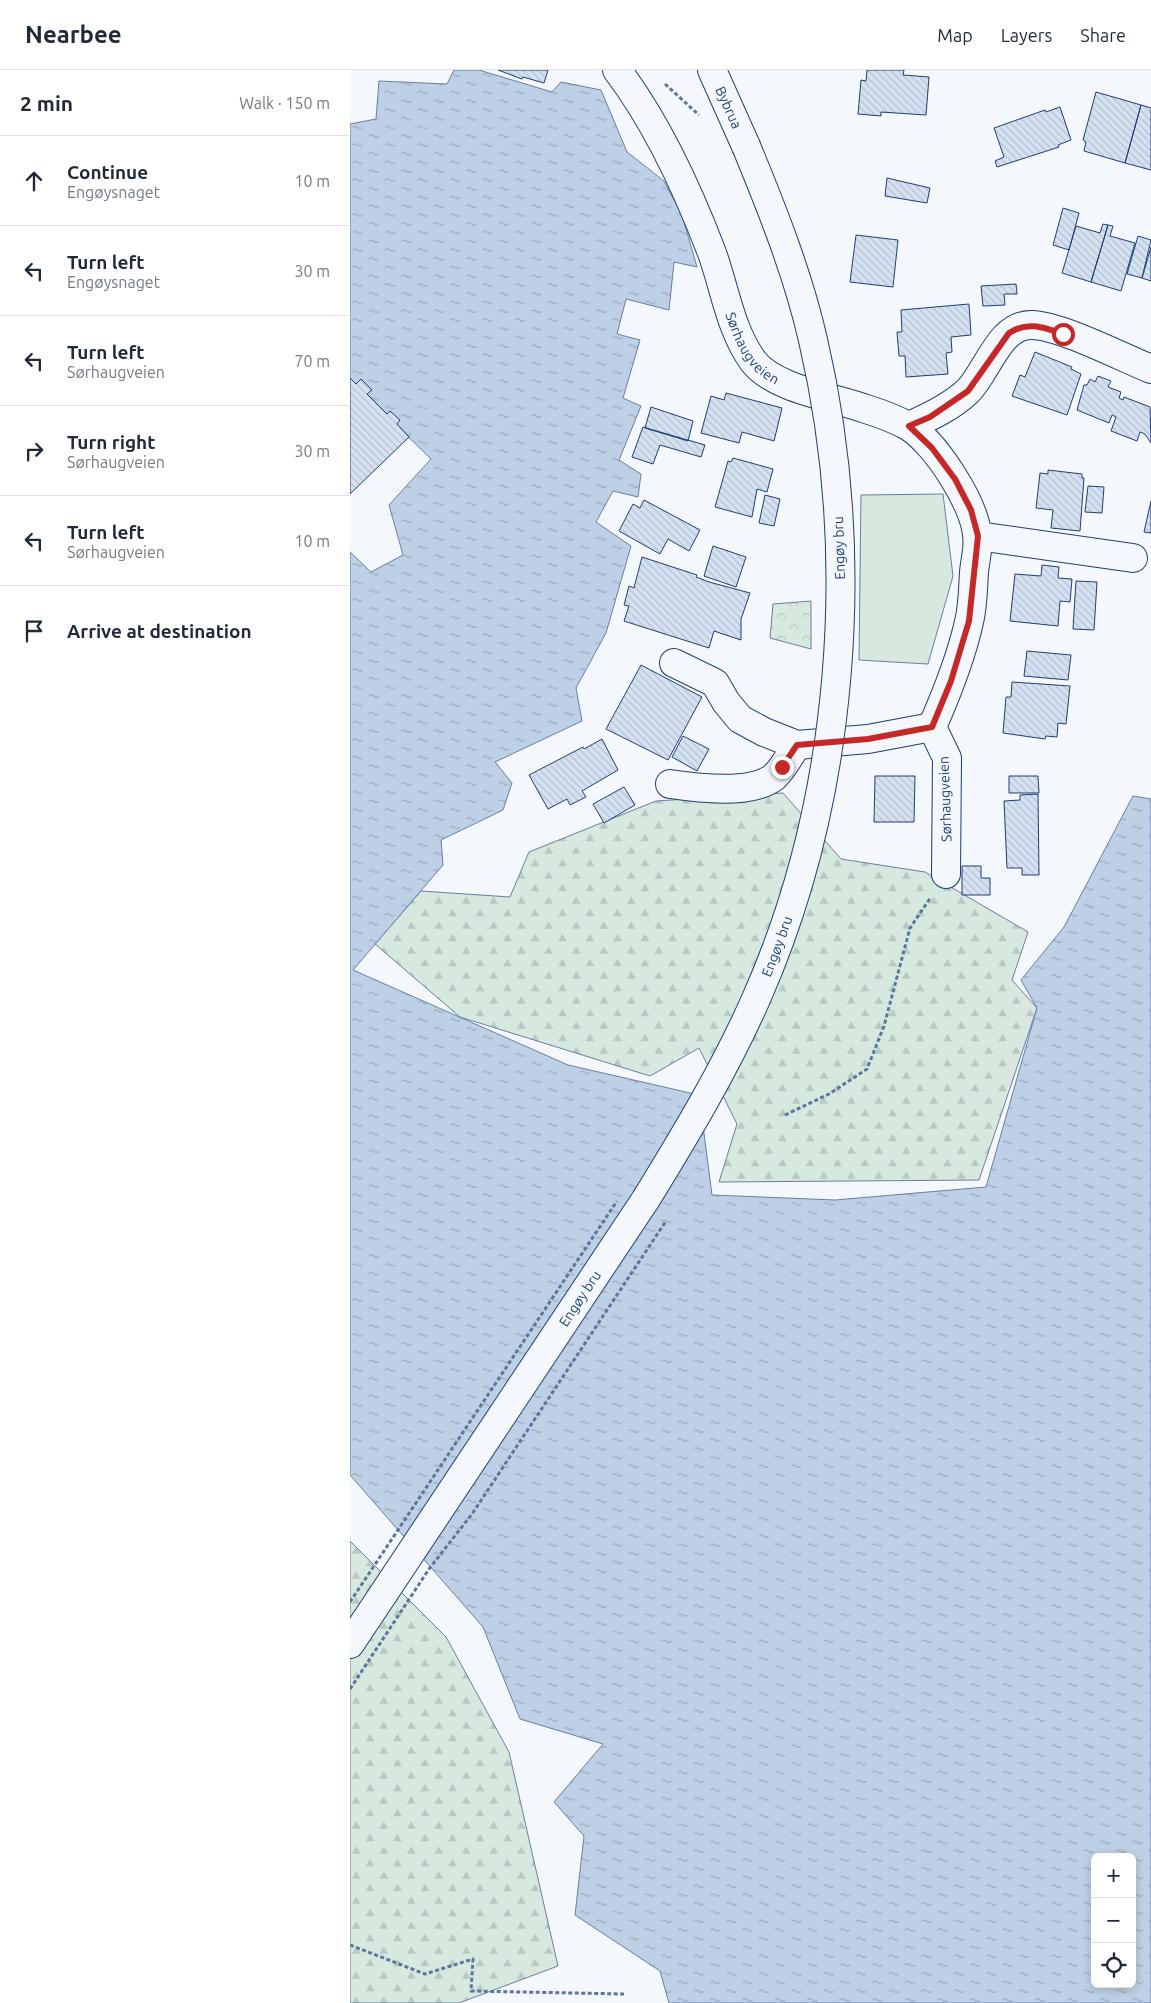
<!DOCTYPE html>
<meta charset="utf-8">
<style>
body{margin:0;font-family:Ubuntu,sans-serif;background:#f6f6f7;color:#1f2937}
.controls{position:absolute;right:15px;bottom:15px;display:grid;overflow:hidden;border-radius:8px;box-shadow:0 2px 8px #0003}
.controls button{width:45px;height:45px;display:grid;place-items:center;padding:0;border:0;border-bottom:1px solid #e0e1e3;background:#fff;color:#1f2937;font:25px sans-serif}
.stop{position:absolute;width:15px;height:15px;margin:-11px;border:4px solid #c62828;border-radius:50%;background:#fff}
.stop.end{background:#c62828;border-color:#fff;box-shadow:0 1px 5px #0008}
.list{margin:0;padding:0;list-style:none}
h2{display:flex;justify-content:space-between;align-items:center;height:65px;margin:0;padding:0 20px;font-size:21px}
h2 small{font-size:16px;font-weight:400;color:#747a83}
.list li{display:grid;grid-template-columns:32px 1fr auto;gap:15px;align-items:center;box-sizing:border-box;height:90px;padding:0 20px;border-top:1px solid #e0e1e3}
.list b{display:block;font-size:19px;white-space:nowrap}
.list p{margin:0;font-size:16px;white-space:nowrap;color:#747a83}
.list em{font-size:16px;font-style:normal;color:#747a83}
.icon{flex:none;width:28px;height:28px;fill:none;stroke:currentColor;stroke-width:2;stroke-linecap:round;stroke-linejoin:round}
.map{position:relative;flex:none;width:801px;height:1933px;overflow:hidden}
header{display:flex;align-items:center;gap:30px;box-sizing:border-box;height:70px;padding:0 25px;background:#fff;border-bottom:1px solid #e0e1e3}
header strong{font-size:24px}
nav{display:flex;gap:28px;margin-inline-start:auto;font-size:18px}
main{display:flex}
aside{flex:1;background:#fff}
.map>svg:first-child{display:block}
</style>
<header>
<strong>Nearbee</strong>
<nav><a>Map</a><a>Layers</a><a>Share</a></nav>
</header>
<main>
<aside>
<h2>2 min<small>Walk · 150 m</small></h2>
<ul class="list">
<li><svg class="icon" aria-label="ahead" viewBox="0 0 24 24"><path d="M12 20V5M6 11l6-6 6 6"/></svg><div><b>Continue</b><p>Engøysnaget</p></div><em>10 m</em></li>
<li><svg class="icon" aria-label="left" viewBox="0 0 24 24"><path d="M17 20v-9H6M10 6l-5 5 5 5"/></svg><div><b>Turn left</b><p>Engøysnaget</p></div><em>30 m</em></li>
<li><svg class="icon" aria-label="left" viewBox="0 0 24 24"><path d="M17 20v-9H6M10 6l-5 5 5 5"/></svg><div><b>Turn left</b><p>Sørhaugveien</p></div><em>70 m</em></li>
<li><svg class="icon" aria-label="right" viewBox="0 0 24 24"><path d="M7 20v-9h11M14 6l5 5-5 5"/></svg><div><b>Turn right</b><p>Sørhaugveien</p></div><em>30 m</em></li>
<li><svg class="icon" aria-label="left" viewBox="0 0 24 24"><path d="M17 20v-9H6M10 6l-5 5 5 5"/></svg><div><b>Turn left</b><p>Sørhaugveien</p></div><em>10 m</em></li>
<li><svg class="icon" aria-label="arrive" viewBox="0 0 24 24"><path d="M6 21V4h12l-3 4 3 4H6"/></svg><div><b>Arrive at destination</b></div></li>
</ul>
</aside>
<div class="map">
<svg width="801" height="1933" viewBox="0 0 801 1933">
<defs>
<pattern id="forest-firs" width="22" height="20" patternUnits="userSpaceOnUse" patternTransform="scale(1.25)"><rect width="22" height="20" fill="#d7e8df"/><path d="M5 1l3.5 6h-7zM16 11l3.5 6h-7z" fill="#b8c8c3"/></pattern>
<pattern id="park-crowns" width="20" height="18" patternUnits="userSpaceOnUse" patternTransform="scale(1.25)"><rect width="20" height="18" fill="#d7e8df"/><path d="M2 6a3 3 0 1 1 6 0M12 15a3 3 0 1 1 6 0" fill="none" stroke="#b8c8c3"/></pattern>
<pattern id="water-ripples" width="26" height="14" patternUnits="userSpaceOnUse" patternTransform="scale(1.25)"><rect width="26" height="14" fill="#bed0e5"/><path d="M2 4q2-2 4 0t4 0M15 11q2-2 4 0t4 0" fill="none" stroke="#9aaabe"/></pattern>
<pattern id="building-back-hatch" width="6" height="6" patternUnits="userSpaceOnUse" patternTransform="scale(1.25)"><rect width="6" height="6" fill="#d5e0f0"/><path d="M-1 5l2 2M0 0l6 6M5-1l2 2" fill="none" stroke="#b6c1d1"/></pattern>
</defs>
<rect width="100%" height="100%" fill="#f4f7fb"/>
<path fill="url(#forest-firs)" stroke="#687fa3" d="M433,723L491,789L575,802L678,862L662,910L687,938L629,1110L369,1112L387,1054L349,978L300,1006L110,947L25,874L71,821L160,827L179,782L306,731Z
M0,1471L96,1567L159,1682L208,1896L109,1933H0Z"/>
<path fill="url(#park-crowns)" stroke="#687fa3" d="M461,531V579L420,568L423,534Z"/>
<path fill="#d7e8df" stroke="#687fa3" d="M593,424L603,506L578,594L509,590L511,425Z"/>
<path fill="url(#water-ripples)" stroke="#687fa3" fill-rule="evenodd" d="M104,0H129L202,22L211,12L251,20L277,82L314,111L332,145L347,197L324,192L319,240L276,229L267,264L290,270L273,328L291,336L269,390L291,404L288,427L263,421L246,452L281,476L256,563L226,618L232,651L145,692L162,713L153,740L91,770L93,795L3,900L218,995L349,1025L362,1125L485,1130L636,1117L687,938L671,910L714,857L783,726L801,729V1933H319L310,1901L225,1845L234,1766L204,1732L253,1674L170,1649L133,1557L0,1405V482L21,502L53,485L39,435L81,389L0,310V54L26,49L29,11L97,14ZM745,1787H782V1914H745Z"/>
<path fill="url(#building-back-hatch)" stroke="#1d3f73" d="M148,0H198L194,13L173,7L172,9Z
M517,0H554L553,5L579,7L576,45L531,42V46L508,44L511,10L516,11Z
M746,22L791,35L775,93L734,81L736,72L733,70Z
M791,35L801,38V100L775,93Z
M710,37L721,70L708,75L709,77L647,97L645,91L654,87L644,58L695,40L696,42Z
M537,108L580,118L577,133L535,126Z
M713,138L729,143L719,180L703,175Z
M753,154L758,155L741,212L712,203L726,156L750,163Z
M758,155L763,156L760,166L785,173L771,221L741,212Z
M506,165L548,170L543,217L500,212Z
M788,166L801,170L792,208L777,204Z
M801,177V211L792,208Z
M666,214L667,224H654L655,235L633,236L631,216Z
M619,234L621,265L601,267L602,282L596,283L598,304L556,307L555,286H549L547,262H552L551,240Z
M685,282L722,297L721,299L731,304L717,345L662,326L670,305L675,307Z
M748,306L761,311L758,317L771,322L769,328L773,330L774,327L800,337L801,373L795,364L790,362L787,371L761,361L766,347L762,345L759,353L727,340L734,315H737L740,309L745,312Z
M0,308L6,314L11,309L22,320L17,324L37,344L40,341L50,350L47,354L59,367L0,424Z
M376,323L432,338L424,371L392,362L389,373L351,363L361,326L374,330Z
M301,337L343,351L338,371L295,358Z
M293,357L355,375L351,387L310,375L303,394L282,387Z
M383,388L423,399L417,422L407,419L402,447L365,437L378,391L381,392Z
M698,400L732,404V408H734L730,461L701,458L703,440L686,438L690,403L698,404Z
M738,416L754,417L752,443L735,442Z
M415,425L430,429L424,456L409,453Z
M294,430L350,460L339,481L318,469L310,484L269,461L283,434L290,438Z
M801,431V463L794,462Z
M363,476L396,487L386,517L354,506Z
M292,487L347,505L346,507L359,512L400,523L391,549V570L364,561L359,578L274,551L279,536L274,535L279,516L284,518Z
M692,495L709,497L708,508L722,509L720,532L710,531L708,556L660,551L665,504L691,506Z
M726,511L747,512L744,560L723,559Z
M677,581L721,585L718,610L674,606Z
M291,595L352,627L318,690L256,659Z
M662,612L720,616L716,654L708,653L707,667L696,666L695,669L653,663L656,627H661Z
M333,666L359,679L347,701L322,687Z
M252,669L268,700L232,721L236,727L220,735L217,729L198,739L179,705L233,677L234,679Z
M525,706H565L564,752H524Z
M659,706H688L689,723H659Z
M274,717L285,735L254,753L243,734Z
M688,724L689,805H672V798H657L654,731L670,730V725Z
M612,796H631V808H640V825H612Z"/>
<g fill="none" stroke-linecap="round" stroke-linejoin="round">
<g stroke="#1d3f73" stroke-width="30">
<g id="street">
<path id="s1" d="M267,0C308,54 338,120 362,183C375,219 380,259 403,291C424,319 483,327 516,339C529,343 545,349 558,356C585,372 625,434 627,465C629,477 625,491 624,502C623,518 623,536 619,552C611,588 597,623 582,657L597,688L596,804"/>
<path d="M559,356C580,347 601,337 618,321C638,301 649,254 682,255C712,256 771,287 801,299"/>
<path d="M628,466L783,488"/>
<path d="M324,593L365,613L376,632L390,649L414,662L447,675L518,669L582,657"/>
<path d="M320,714C347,718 401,725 424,707C433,699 440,685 447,675"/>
</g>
</g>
<g stroke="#1d3f73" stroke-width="30">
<g id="secondary">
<path id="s2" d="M362,0L396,76"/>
<path id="s3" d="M0,1574L296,1129"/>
</g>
</g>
<path stroke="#5e769c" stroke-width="3" stroke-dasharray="4 2.5" stroke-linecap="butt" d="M315,14L349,45
M435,1045L479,1024L517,999L534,956L560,858L581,827
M0,1875L75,1904L123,1889L121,1921L274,1924"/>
<use href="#street" stroke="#f4f7fb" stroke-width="28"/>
<use href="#secondary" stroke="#f4f7fb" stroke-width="28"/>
<g stroke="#1d3f73" stroke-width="30" stroke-linecap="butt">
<g id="secondary-bridge">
<path id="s4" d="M296,1129C336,1064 375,999 406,929C495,728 513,484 463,270C448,204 422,139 396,76"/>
</g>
</g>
<path stroke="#5e769c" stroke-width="3" stroke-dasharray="4 2.5" stroke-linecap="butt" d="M0,1532L267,1131
M0,1619L79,1499L122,1444L316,1151"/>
<use href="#secondary-bridge" stroke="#f4f7fb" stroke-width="28"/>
</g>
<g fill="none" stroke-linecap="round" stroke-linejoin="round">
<path stroke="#c62828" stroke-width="6" d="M432,697L447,675L518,669L582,657L601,611L619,551L628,466L621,440L605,409L582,378L559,356L580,347L618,321L659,263C678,251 693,257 713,264"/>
</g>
<g text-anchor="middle" stroke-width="4" stroke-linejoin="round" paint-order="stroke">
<g font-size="14" fill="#1d3f73" stroke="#f4f7fb">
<text dy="5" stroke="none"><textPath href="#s2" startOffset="41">Bybrua</textPath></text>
<text dy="5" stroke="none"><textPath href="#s1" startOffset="312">Sørhaugveien</textPath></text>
<text transform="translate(489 478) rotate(-92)" y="5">Engøy bru</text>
<text transform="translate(595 729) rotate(-92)" y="5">Sørhaugveien</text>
<text dy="5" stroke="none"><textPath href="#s4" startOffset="285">Engøy bru</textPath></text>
<text dy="5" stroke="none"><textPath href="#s3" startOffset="415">Engøy bru</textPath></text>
</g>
</g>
</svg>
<div class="controls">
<button>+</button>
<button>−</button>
<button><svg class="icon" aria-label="locate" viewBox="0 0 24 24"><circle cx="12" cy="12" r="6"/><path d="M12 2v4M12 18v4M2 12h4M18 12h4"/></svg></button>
</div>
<div class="stop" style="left:713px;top:264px"></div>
<div class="stop end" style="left:432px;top:697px"></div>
</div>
</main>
